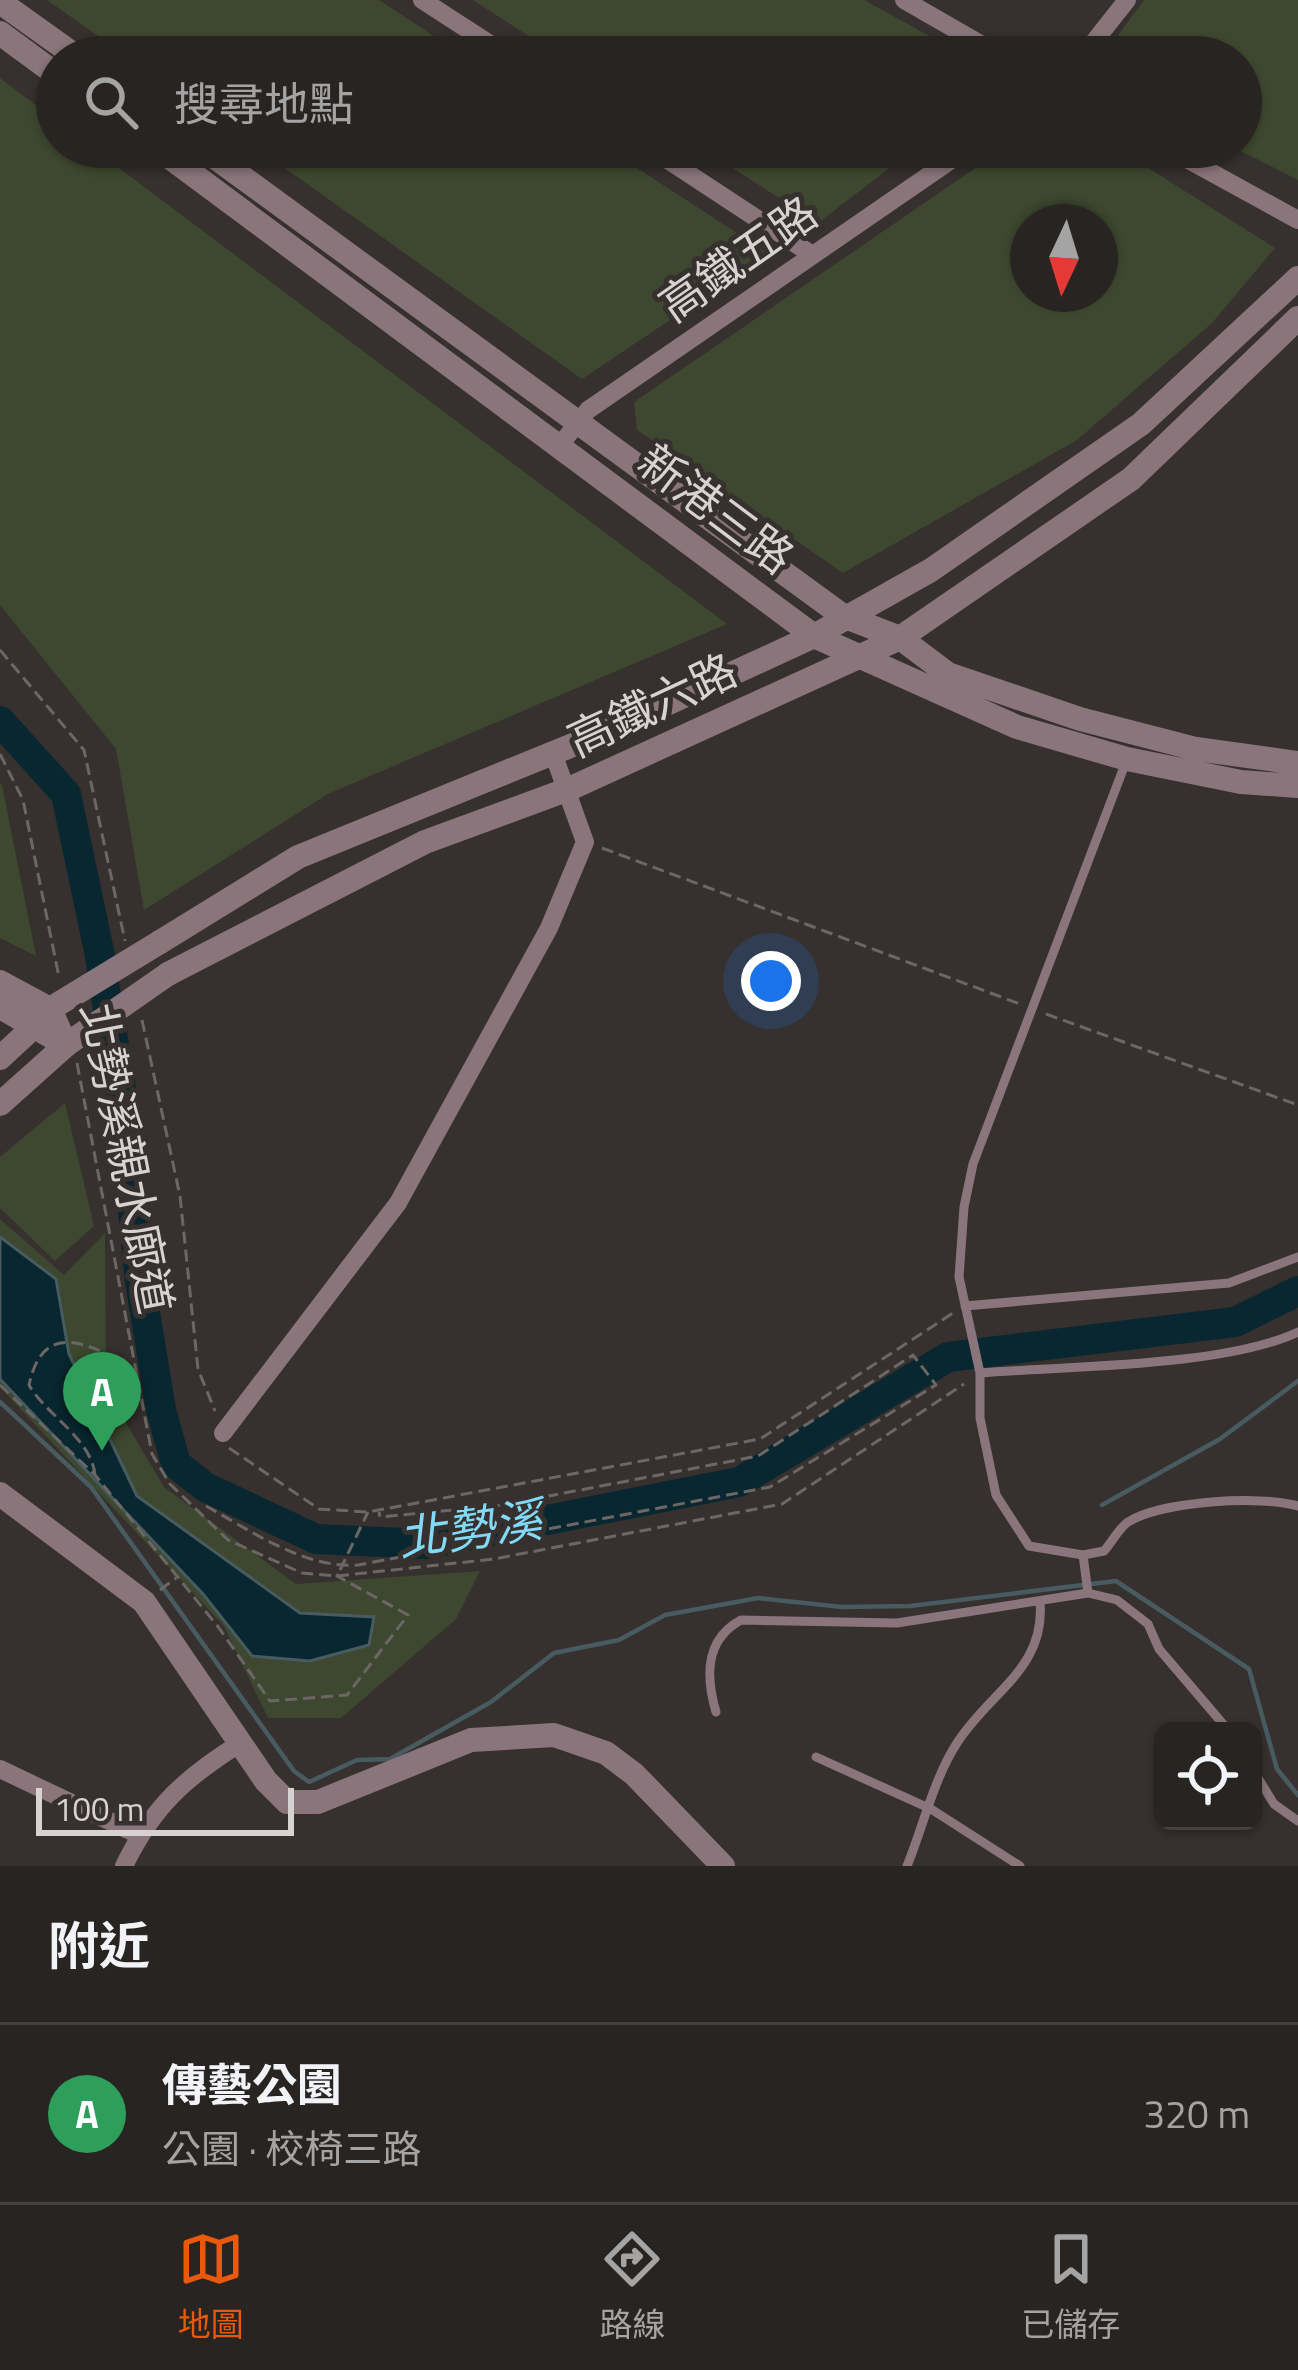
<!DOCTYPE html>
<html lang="zh-TW">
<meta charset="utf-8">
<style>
body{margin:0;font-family:"Titillium Web","Noto Sans TC",sans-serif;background:#34302f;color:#f1f3f6}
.controls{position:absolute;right:36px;bottom:36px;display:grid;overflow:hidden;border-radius:18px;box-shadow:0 3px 9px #0004}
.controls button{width:108px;height:108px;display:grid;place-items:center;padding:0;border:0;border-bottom:3px solid #444140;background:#282422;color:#f1f3f6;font:60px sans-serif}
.compass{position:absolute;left:1010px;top:204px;width:108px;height:108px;border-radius:50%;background:#282422;box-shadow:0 3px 9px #0004;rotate:184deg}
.scale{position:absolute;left:36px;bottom:30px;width:258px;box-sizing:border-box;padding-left:12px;border:6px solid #d7d3d2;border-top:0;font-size:33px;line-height:42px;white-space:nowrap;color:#d7d3d2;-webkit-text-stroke:9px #36302e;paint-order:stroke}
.you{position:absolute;left:771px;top:981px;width:42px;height:42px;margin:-30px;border:9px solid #fff;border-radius:50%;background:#1a73e8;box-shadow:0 0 0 18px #1a73e833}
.badge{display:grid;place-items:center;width:78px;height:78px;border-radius:50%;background:#ea580c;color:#fff;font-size:39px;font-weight:700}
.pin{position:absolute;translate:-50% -99px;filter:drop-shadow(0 3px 6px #0008)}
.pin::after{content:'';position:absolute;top:63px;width:42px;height:36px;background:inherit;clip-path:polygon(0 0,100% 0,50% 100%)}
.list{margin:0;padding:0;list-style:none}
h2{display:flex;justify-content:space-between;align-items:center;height:156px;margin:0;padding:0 48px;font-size:51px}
h2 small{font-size:39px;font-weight:400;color:#a5a4a5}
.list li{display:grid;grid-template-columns:78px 1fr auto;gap:36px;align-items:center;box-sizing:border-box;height:180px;padding:0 48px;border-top:3px solid #444140}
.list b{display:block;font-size:45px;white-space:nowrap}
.list p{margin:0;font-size:39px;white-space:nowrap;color:#a5a4a5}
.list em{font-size:39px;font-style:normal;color:#a5a4a5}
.icon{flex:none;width:66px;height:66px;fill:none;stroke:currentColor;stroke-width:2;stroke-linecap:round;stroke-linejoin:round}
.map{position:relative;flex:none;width:1298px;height:1866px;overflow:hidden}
.search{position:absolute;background:#282422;box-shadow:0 3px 9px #0004;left:36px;right:36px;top:36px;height:132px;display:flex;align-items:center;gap:30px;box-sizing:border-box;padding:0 42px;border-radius:66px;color:#a5a4a5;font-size:45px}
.sheet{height:336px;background:#282422}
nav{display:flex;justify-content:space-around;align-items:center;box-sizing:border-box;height:168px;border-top:3px solid #444140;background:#282422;font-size:33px;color:#a5a4a5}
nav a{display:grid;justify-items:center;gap:6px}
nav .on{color:#ea580c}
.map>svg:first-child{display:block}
</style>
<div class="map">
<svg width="1298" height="1866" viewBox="0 0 1298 1866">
<rect width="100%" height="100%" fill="#36302e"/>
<path fill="#3e4830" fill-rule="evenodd" d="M47,0H379L466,57H128Z
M473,0H864L968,57H561Z
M1144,0H1298V180L1233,147H1241V57H1102Z
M0,78L57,121V147H91L727,624L328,794L144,910L116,749L0,605Z
M255,147H605L769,254L582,379Z
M700,147H917L818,223Z
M1006,147H1115L1275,248L1212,323L1077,440L843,573L637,430L634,402ZM1028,222H1100V294H1028Z
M0,782L2,785L36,956L0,938Z
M65,1103L94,1226L55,1261L0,1208V1157Z
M0,1219L64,1275L105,1233L106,1389L164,1487L296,1584L480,1571L456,1619L341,1718H268L224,1626L0,1387Z"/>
<path fill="#092730" stroke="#475b61" stroke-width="3" d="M0,1237L56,1279L69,1354L137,1496L300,1613L374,1617L369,1645L310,1661L252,1656L203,1594L0,1379Z"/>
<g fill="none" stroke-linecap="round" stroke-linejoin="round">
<path stroke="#475b61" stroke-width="4.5" d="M0,1402L91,1487L294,1771L309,1782L357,1760L390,1759L491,1702L554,1653L619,1640L665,1615L758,1598L842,1607L910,1606L1116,1581L1249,1669L1277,1769L1298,1795
M1102,1505L1220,1439L1298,1381"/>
<path stroke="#092730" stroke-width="30" d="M0,721L66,794L99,951L121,1090L140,1282L161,1410L176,1464L205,1487L316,1539L426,1544L739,1482L948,1357L1235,1322L1298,1291"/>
<path stroke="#6c6765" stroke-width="3" stroke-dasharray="12 6" stroke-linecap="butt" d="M0,650L84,750L125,941
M0,754L23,800L59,977
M602,848L1020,1004
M1046,1014L1298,1105
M142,1020L180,1196L198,1369L215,1411
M77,1063L152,1454L170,1484L228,1540L302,1573L337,1576L494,1559L782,1504L964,1384
M0,1385L95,1475L219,1628L270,1701L347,1695L408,1615L337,1576L340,1570
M229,1448L319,1509L368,1512L422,1502L760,1439L953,1313
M95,1475C91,1438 46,1415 29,1385C44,1315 94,1347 137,1370
M206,1506C251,1531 305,1569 358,1565L770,1487L936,1385L913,1355L758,1456L496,1506L380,1517L379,1512
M160,1590L176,1578"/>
<path stroke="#8a757c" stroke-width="9" d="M965,1306L1229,1283L1298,1257
M980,1373C1067,1366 1224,1367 1298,1332
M1083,1555L1104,1551C1112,1542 1119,1528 1128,1522C1161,1501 1261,1495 1298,1506
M1088,1593L1083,1555L1029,1546L996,1495L980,1418V1373L959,1277L964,1207L973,1164L1127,759
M716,1712C706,1678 704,1640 741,1620L897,1623L1088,1593L1117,1600L1148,1624L1159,1649L1229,1731
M816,1757L931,1809L1020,1866
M1253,1770L1274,1804L1298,1821
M907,1866C923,1827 934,1778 957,1743C990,1691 1046,1669 1040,1601"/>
<path stroke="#8a757c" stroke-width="18" d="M422,0L510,57
M904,0L1003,57
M1082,57L1127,0
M648,147L811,254
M1165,147L1298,220
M560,445L588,410L970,147
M223,1433L398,1203L549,928L585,842L553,753
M0,1769L139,1835
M124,1866C153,1806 186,1777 242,1742"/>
<path stroke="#8a757c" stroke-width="24" d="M0,2L77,57
M0,33L57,75
M156,147L814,636L1017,727L1127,759L1241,782L1298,786
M201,147L843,616L900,638L948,674L1080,719L1196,749L1298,763
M160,942L298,857L612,729L814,636L931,570L1141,424L1298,278
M168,974L425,842L569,789L900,638L1131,479L1298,318
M0,982L50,1009L66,1045
M0,1007L66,1045
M0,1058L41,1020
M0,1104L66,1045
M0,1494L144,1602L266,1781L287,1802H318L471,1740L554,1735L606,1753L634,1774L723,1866"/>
<path stroke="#6c6765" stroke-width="3" stroke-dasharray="12 6" stroke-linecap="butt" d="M340,1570L368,1512"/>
<path stroke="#8a757c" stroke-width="24" d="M50,1009L160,942
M66,1045L168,974"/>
</g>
<g text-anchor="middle" stroke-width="10" stroke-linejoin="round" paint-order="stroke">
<g font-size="45" fill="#d7d3d2" stroke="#36302e">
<text transform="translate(738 259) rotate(-35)" y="16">高鐵五路</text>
<text transform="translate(716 509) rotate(37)" y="16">新港三路</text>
<text transform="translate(652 705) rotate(-25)" y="16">高鐵六路</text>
<text transform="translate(127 1158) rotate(79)" y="16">北勢溪親水廊道</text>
</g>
<g font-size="48" font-style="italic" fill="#81daf7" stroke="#36302e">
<text transform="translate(470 1529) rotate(-8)" y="17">北勢溪</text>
</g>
</g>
</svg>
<div class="controls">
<button><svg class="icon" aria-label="locate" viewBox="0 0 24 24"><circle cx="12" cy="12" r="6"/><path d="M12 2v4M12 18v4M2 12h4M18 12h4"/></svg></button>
</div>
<svg class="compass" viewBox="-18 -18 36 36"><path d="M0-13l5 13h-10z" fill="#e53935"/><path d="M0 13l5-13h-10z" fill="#a5a4a5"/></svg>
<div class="scale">100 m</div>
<div class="you"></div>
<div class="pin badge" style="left:102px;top:1451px;background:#2e9e5b">A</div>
<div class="search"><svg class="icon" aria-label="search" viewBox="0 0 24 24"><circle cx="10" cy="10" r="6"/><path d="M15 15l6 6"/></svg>搜尋地點</div>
</div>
<section class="sheet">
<h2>附近<small></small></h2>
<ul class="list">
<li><span class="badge" style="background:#2e9e5b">A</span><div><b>傳藝公園</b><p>公園 · 校椅三路</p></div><em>320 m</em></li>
</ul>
</section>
<nav>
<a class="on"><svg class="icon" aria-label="map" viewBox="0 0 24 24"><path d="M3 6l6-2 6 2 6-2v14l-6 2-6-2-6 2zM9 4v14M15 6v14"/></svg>地圖</a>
<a><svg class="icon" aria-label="directions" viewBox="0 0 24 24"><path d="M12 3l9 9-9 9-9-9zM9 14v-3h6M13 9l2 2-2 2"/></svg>路線</a>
<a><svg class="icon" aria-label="saved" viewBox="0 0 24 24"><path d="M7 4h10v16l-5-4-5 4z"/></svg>已儲存</a>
</nav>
